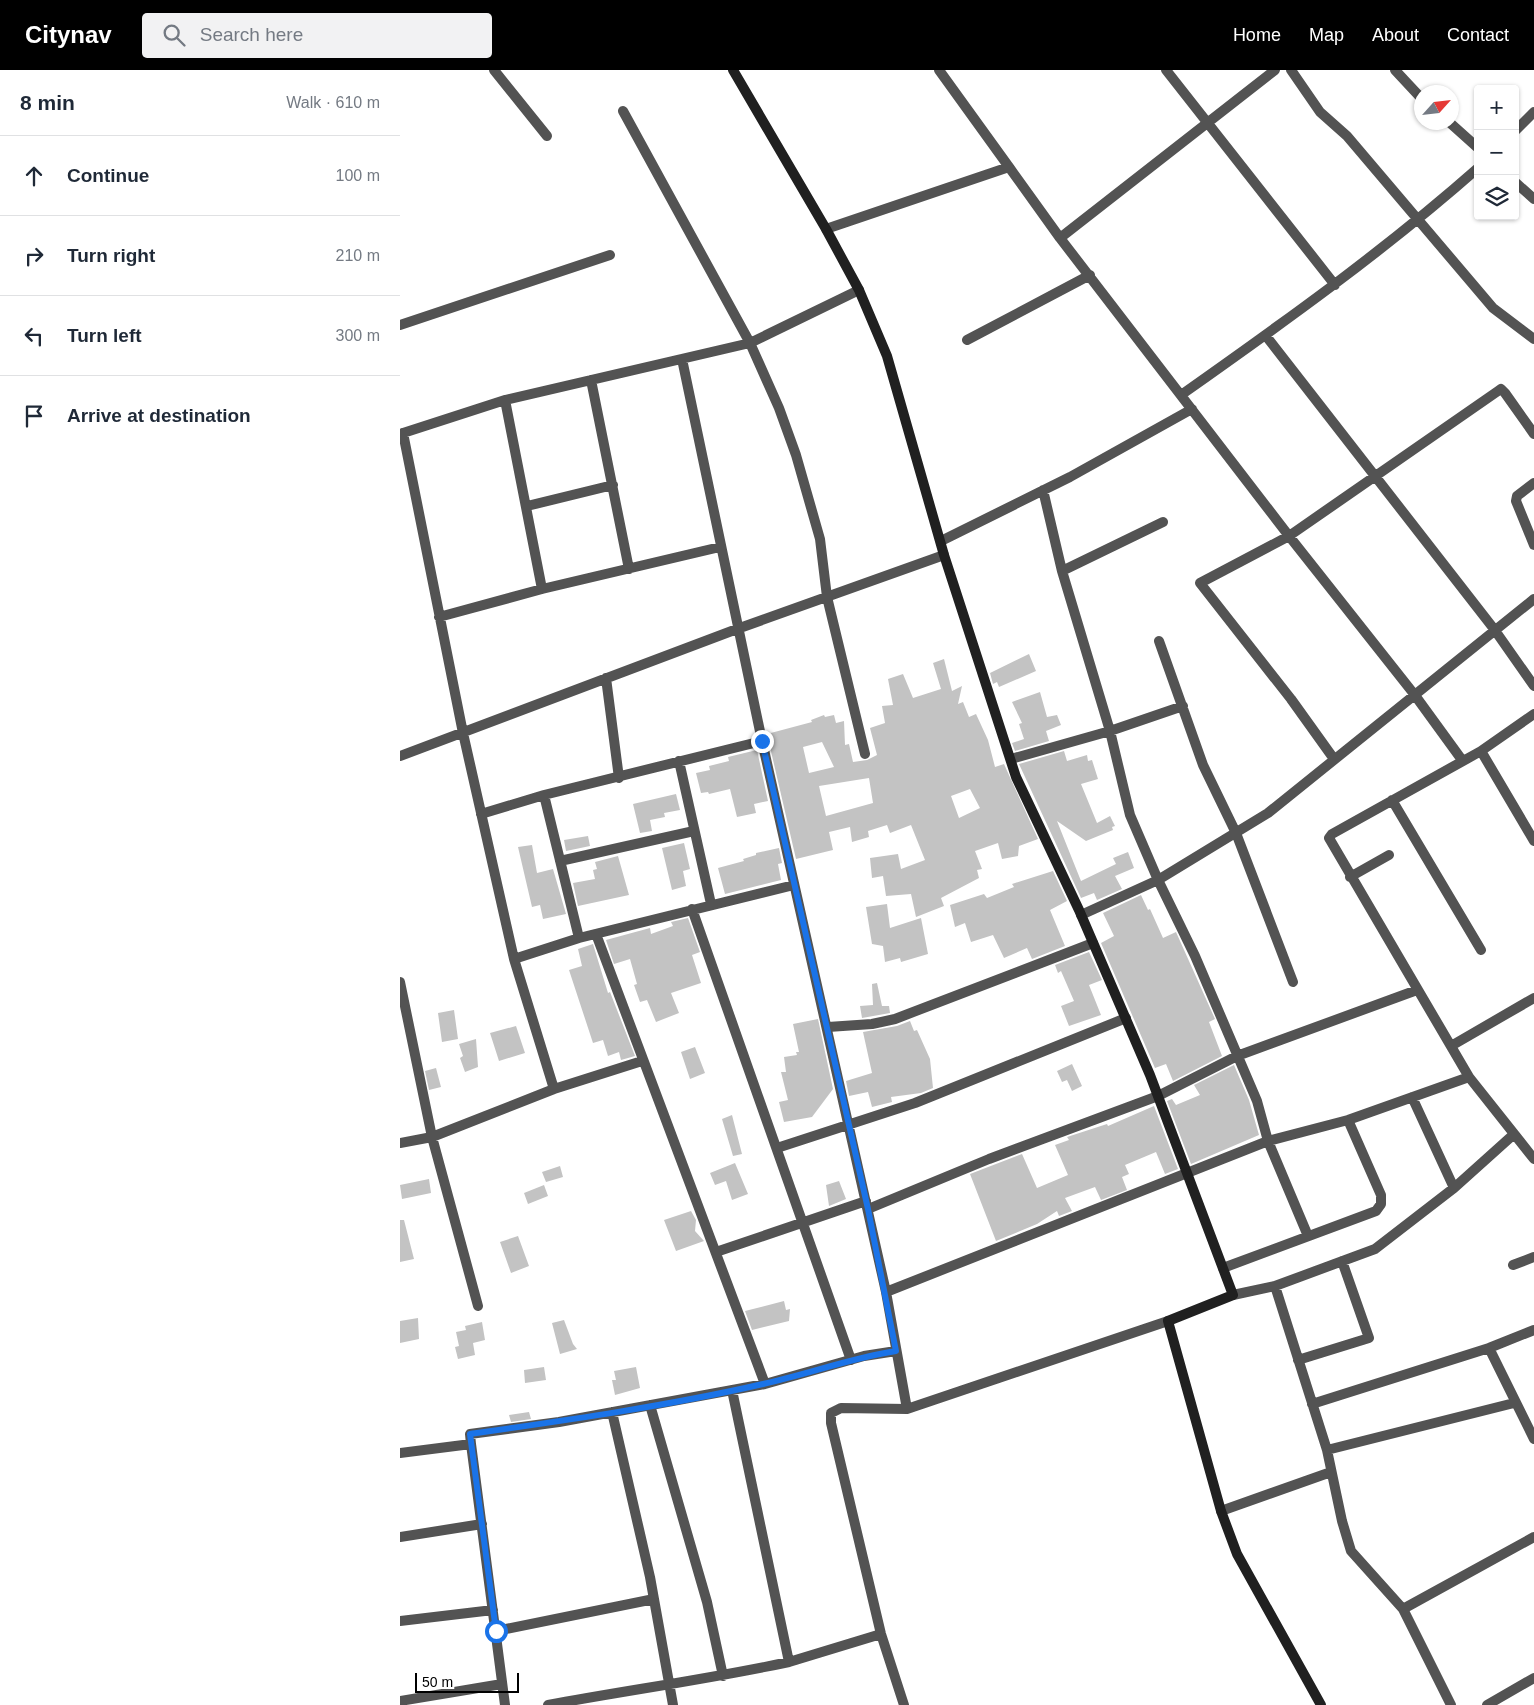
<!DOCTYPE html>
<meta charset="utf-8">
<style>
body{margin:0;font-family:Arial,sans-serif;background:#f2f2f3;color:#1f2937}
.controls{position:absolute;right:15px;top:15px;display:grid;overflow:hidden;border-radius:5px;box-shadow:0 1px 4px #0004}
.controls button{width:45px;height:45px;display:grid;place-items:center;padding:0;border:0;border-bottom:1px solid #e0e1e3;background:#fff;color:#1f2937;font:25px sans-serif}
.compass{position:absolute;left:1014px;top:15px;width:45px;height:45px;border-radius:50%;background:#fff;box-shadow:0 1px 4px #0004;rotate:63deg}
.scale{position:absolute;left:15px;bottom:12px;width:104px;box-sizing:border-box;padding-left:5px;border:2px solid #000;border-top:0;font-size:14px;line-height:18px;white-space:nowrap;color:#000;-webkit-text-stroke:4px #fff;paint-order:stroke}
.stop{position:absolute;width:15px;height:15px;margin:-11px;border:4px solid #1a73e8;border-radius:50%;background:#fff}
.stop.end{background:#1a73e8;border-color:#fff;box-shadow:0 1px 5px #0008}
.list{margin:0;padding:0;list-style:none}
h2{display:flex;justify-content:space-between;align-items:center;height:65px;margin:0;padding:0 20px;font-size:21px}
h2 small{font-size:16px;font-weight:400;color:#747a83}
.list li{display:grid;grid-template-columns:32px 1fr auto;gap:15px;align-items:center;box-sizing:border-box;height:80px;padding:0 20px;border-top:1px solid #e0e1e3}
.list b{display:block;font-size:19px;white-space:nowrap}
.list em{font-size:16px;font-style:normal;color:#747a83}
.icon{flex:none;width:28px;height:28px;fill:none;stroke:currentColor;stroke-width:2;stroke-linecap:round;stroke-linejoin:round}
.map{position:relative;flex:none;width:1134px;height:1635px;overflow:hidden}
header{display:flex;align-items:center;gap:30px;box-sizing:border-box;height:70px;padding:0 25px;background:#000;color:#fff}
header strong{font-size:24px}
nav{display:flex;gap:28px;margin-inline-start:auto;font-size:18px}
.search{width:350px;height:45px;background:#f2f2f3;display:flex;align-items:center;gap:12px;box-sizing:border-box;padding:0 18px;border-radius:5px;color:#747a83;font-size:19px}
main{display:flex}
aside{flex:1;background:#fff}
.map>svg:first-child{display:block}
</style>
<header>
<strong>Citynav</strong>
<div class="search"><svg class="icon" aria-label="search" viewBox="0 0 24 24"><circle cx="10" cy="10" r="6"/><path d="M15 15l6 6"/></svg>Search here</div>
<nav><a>Home</a><a>Map</a><a>About</a><a>Contact</a></nav>
</header>
<main>
<aside>
<h2>8 min<small>Walk · 610 m</small></h2>
<ul class="list">
<li><svg class="icon" aria-label="ahead" viewBox="0 0 24 24"><path d="M12 20V5M6 11l6-6 6 6"/></svg><div><b>Continue</b></div><em>100 m</em></li>
<li><svg class="icon" aria-label="right" viewBox="0 0 24 24"><path d="M7 20v-9h11M14 6l5 5-5 5"/></svg><div><b>Turn right</b></div><em>210 m</em></li>
<li><svg class="icon" aria-label="left" viewBox="0 0 24 24"><path d="M17 20v-9H6M10 6l-5 5 5 5"/></svg><div><b>Turn left</b></div><em>300 m</em></li>
<li><svg class="icon" aria-label="arrive" viewBox="0 0 24 24"><path d="M6 21V4h12l-3 4 3 4H6"/></svg><div><b>Arrive at destination</b></div></li>
</ul>
</aside>
<div class="map">
<svg width="1134" height="1635" viewBox="0 0 1134 1635">
<rect width="100%" height="100%" fill="#fff"/>
<path fill="#c3c3c3" fill-rule="evenodd" d="M629,584L636,601L599,617L597,612L593,614L590,603Z
M544,589L552,621L562,616L558,634L563,632L569,647L576,644L588,670L595,697L604,694L638,769L619,776L618,786L602,789L598,773L575,781L582,799L577,800L579,808L541,828L544,836L516,847L511,824L486,826L483,806L472,808L470,788L498,784L501,799L525,790L511,755L490,763L487,755L468,761L469,767L452,772L450,757L429,762L433,780L396,789L367,664L412,652L411,650L424,645L425,647L434,645L436,653L444,651L445,675L449,674L453,692L467,690L477,685L470,658L485,653L482,636L493,635L488,609L503,604L513,628L541,619L533,593ZM422,672L434,697L409,703L403,677ZM469,708L473,733L426,746L419,716ZM570,719L580,738L559,748L551,726Z
M640,622L647,647L657,645L661,655L646,661L649,671L615,681L612,673L624,669L619,654L622,653L612,632Z
M357,680L368,731L354,734L356,743L337,747L330,719L309,724L308,722L301,723L296,703L310,700L309,696L329,691L328,687Z
M664,681L667,691L687,685L688,691L692,690L698,709L681,714L697,753L710,746L715,756L712,757L713,760L686,771L657,751L681,811L716,794L713,788L728,782L734,798L715,806L722,819L697,830L694,823L681,828L619,694Z
M276,724L280,740L264,743L265,747L250,750L252,761L240,763L233,734Z
M188,766L190,776L166,781L164,770Z
M284,773L290,799L283,801L286,816L272,820L262,778Z
M132,775L137,803L153,799L166,844L143,849L140,835L132,837L118,777Z
M379,778L382,793L378,794L381,810L325,824L318,798L344,791L343,789L356,785V783Z
M218,786L229,825L178,836L173,813L195,809L193,800L197,799L195,792Z
M653,801L667,831L650,840L665,876L632,889L627,878L604,888L593,865L571,872L565,853L555,857L550,835L584,824L587,828L614,817L612,814Z
M741,825L748,840L750,839L763,868L776,862L815,949L809,952L822,986L773,1011L766,994L755,998L701,873L714,866L703,843Z
M487,834L490,858L521,848L528,884L501,892L500,888L485,892L483,876L472,874L466,837Z
M288,848L300,882L292,885L301,913L271,923L279,943L256,952L247,930L240,932L234,915L237,914L230,889L214,894L206,870L250,858L251,864L273,856L271,852Z
M193,874L208,923L210,922L235,986L221,990L219,982L208,986L203,970L193,973L169,900L182,896L178,879Z
M689,882L702,910L689,915L701,945L669,956L661,936L674,931L661,901L658,903L655,895Z
M477,913L482,936H489L490,943L462,948L460,936L473,935L472,914Z
M54,940L58,969L42,972L38,943Z
M418,949L433,1019L412,1047L384,1052L379,1032L388,1030L381,1002H386L384,987L397,985L396,982H399L393,954Z
M510,951L514,961L517,960L530,989L533,1018L521,1023L491,1027L492,1032L472,1037L468,1022L449,1026L446,1011L472,1003L463,962L497,956Z
M116,956L125,983L99,991L90,963Z
M76,969L78,997L65,1002L60,988L63,986L59,974Z
M295,977L305,1003L290,1009L281,982Z
M672,994L682,1016L672,1021L667,1010L662,1012L657,1001Z
M834,995L849,1030L859,1065L791,1094L767,1031L772,1029L776,1035L800,1025L794,1015Z
M36,998L41,1017L29,1020L25,1001Z
M754,1036L778,1099L765,1104L756,1082L725,1095L729,1104L722,1107L727,1120L701,1130L695,1117L665,1128L672,1141L659,1146L657,1141L637,1154L596,1171L570,1104L622,1084L637,1118L668,1105L655,1075L669,1070L667,1067L707,1054L708,1056Z
M332,1045L342,1084L333,1086L322,1049Z
M335,1093L348,1124L332,1130L326,1111L315,1115L310,1103Z
M160,1096L163,1107L146,1112L142,1102Z
M29,1109L31,1123L2,1129L0,1115Z
M439,1111L446,1129L429,1136L426,1115Z
M144,1115L148,1126L128,1134L124,1123Z
M291,1141L296,1150L295,1161L304,1171L276,1181L264,1150Z
M0,1150H4L14,1189L0,1192Z
M118,1166L129,1196L111,1203L100,1172Z
M384,1231L386,1240L390,1239L389,1251L352,1260L345,1241Z
M18,1248L19,1269L0,1273V1251Z
M164,1250L173,1274L177,1279L160,1284L152,1253Z
M82,1252L85,1270L73,1273L75,1285L58,1289L55,1277L59,1276L56,1262L66,1260L65,1256Z
M144,1297L146,1310L125,1313L124,1300Z
M236,1297L240,1318L215,1325L212,1310H216L214,1301Z
M129,1342L131,1349L111,1352L109,1345Z"/>
<g fill="none" stroke-linecap="round" stroke-linejoin="round">
<path stroke="#535353" stroke-width="10" d="M94,0L147,66
M539,0L609,97
M766,0L935,215
M891,0L920,42L947,66L1093,238L1134,269
M995,0L1022,29
M223,41L350,273L379,338L396,385L420,469L427,527L465,684
M1049,52L1078,78
M1115,61L1134,42
M1115,112L1134,129
M426,159L609,97L660,168L889,466L1014,624L1062,690
M660,168L875,0
M0,255L210,185
M866,266L1094,559L1134,616
M567,270L690,205
M282,289L362,671L486,1222L507,1339
M191,310L229,499
M781,325C883,253 984,181 1078,98
M105,330L142,519
M3,363L63,663L114,889L154,1019
M0,364L105,330L350,273L459,220
M1134,413L1117,426L1116,431L1134,475
M643,420L662,501L710,661L730,745L758,810L795,886L857,1031L868,1071L908,1166
M127,436L213,415
M541,471L670,407L792,339
M662,501L763,452
M39,547L142,519L320,477
M759,571L803,695L836,763L893,912
M206,608L219,708
M1134,644L1081,681L932,764L929,768L1069,1007L1134,1089
M1081,681L1134,771
M0,686L337,559L544,485
M611,689L710,661L783,636
M934,689L891,629L800,513L889,466L1098,321L1101,319L1105,323L1134,364
M279,691L311,834
M144,725L179,868
M992,730L1081,880
M81,744L144,725L362,671
M160,791L294,761
M950,807L989,785
M292,839L451,1290
M681,845L758,810L868,743L1134,529
M114,889L179,868L394,815
M0,912L32,1067L78,1236
M428,957L472,954L495,949L693,873
M1051,976L1134,928
M1012,1027L1054,1118
M0,1073L32,1067L154,1019L242,991
M377,1078L515,1033L726,948
M468,1139L589,1089L758,1026L837,986L1017,920
M316,1182L466,1131
M1113,1195L1134,1187
M823,1198L976,1141L981,1134V1125L948,1050
M875,1216L927,1380L942,1451L951,1481L1003,1539L1051,1635
M486,1222L868,1071L948,1050L1069,1007
M833,1225L875,1216L975,1179L1054,1118L1113,1065
M1089,1278L1134,1369
M898,1290L969,1268L942,1191
M365,1314L464,1286L496,1281
M332,1320L389,1592L481,1564
M912,1334L1089,1278L1134,1260
M250,1335L307,1532L323,1606
M212,1342L250,1507L273,1635
M71,1374L105,1635
M927,1380L1114,1333
M0,1383L71,1374L70,1364L159,1352L365,1314L196,864
M821,1441L931,1402
M0,1467L82,1454
M1003,1539L1134,1467
M0,1551L93,1540
M96,1561L254,1529
M0,1631L102,1614
M148,1635C229,1620 310,1609 389,1592
M504,1635L481,1564L431,1353V1343L441,1338L507,1339L768,1251
M1087,1635L1134,1608"/>
<path stroke="#202020" stroke-width="10" d="M333,0L426,159L459,220L487,286L544,485L616,707L679,840L750,1005L833,1225L768,1251L821,1441L837,1484L921,1635"/>
</g>
<g fill="none" stroke-linecap="round" stroke-linejoin="round">
<path stroke="#1a73e8" stroke-width="6" d="M96,1561L70,1364C168,1350 267,1336 363,1314C408,1304 451,1288 496,1281L468,1139L362,671"/>
</g>
</svg>
<div class="controls">
<button>+</button>
<button>−</button>
<button><svg class="icon" aria-label="layers" viewBox="0 0 24 24"><path d="M12 4l9 5-9 5-9-5zM3 14l9 5 9-5"/></svg></button>
</div>
<svg class="compass" viewBox="-18 -18 36 36"><path d="M0-13l5 13h-10z" fill="#e53935"/><path d="M0 13l5-13h-10z" fill="#747a83"/></svg>
<div class="scale">50 m</div>
<div class="stop" style="left:96px;top:1561px"></div>
<div class="stop end" style="left:362px;top:671px"></div>
</div>
</main>
